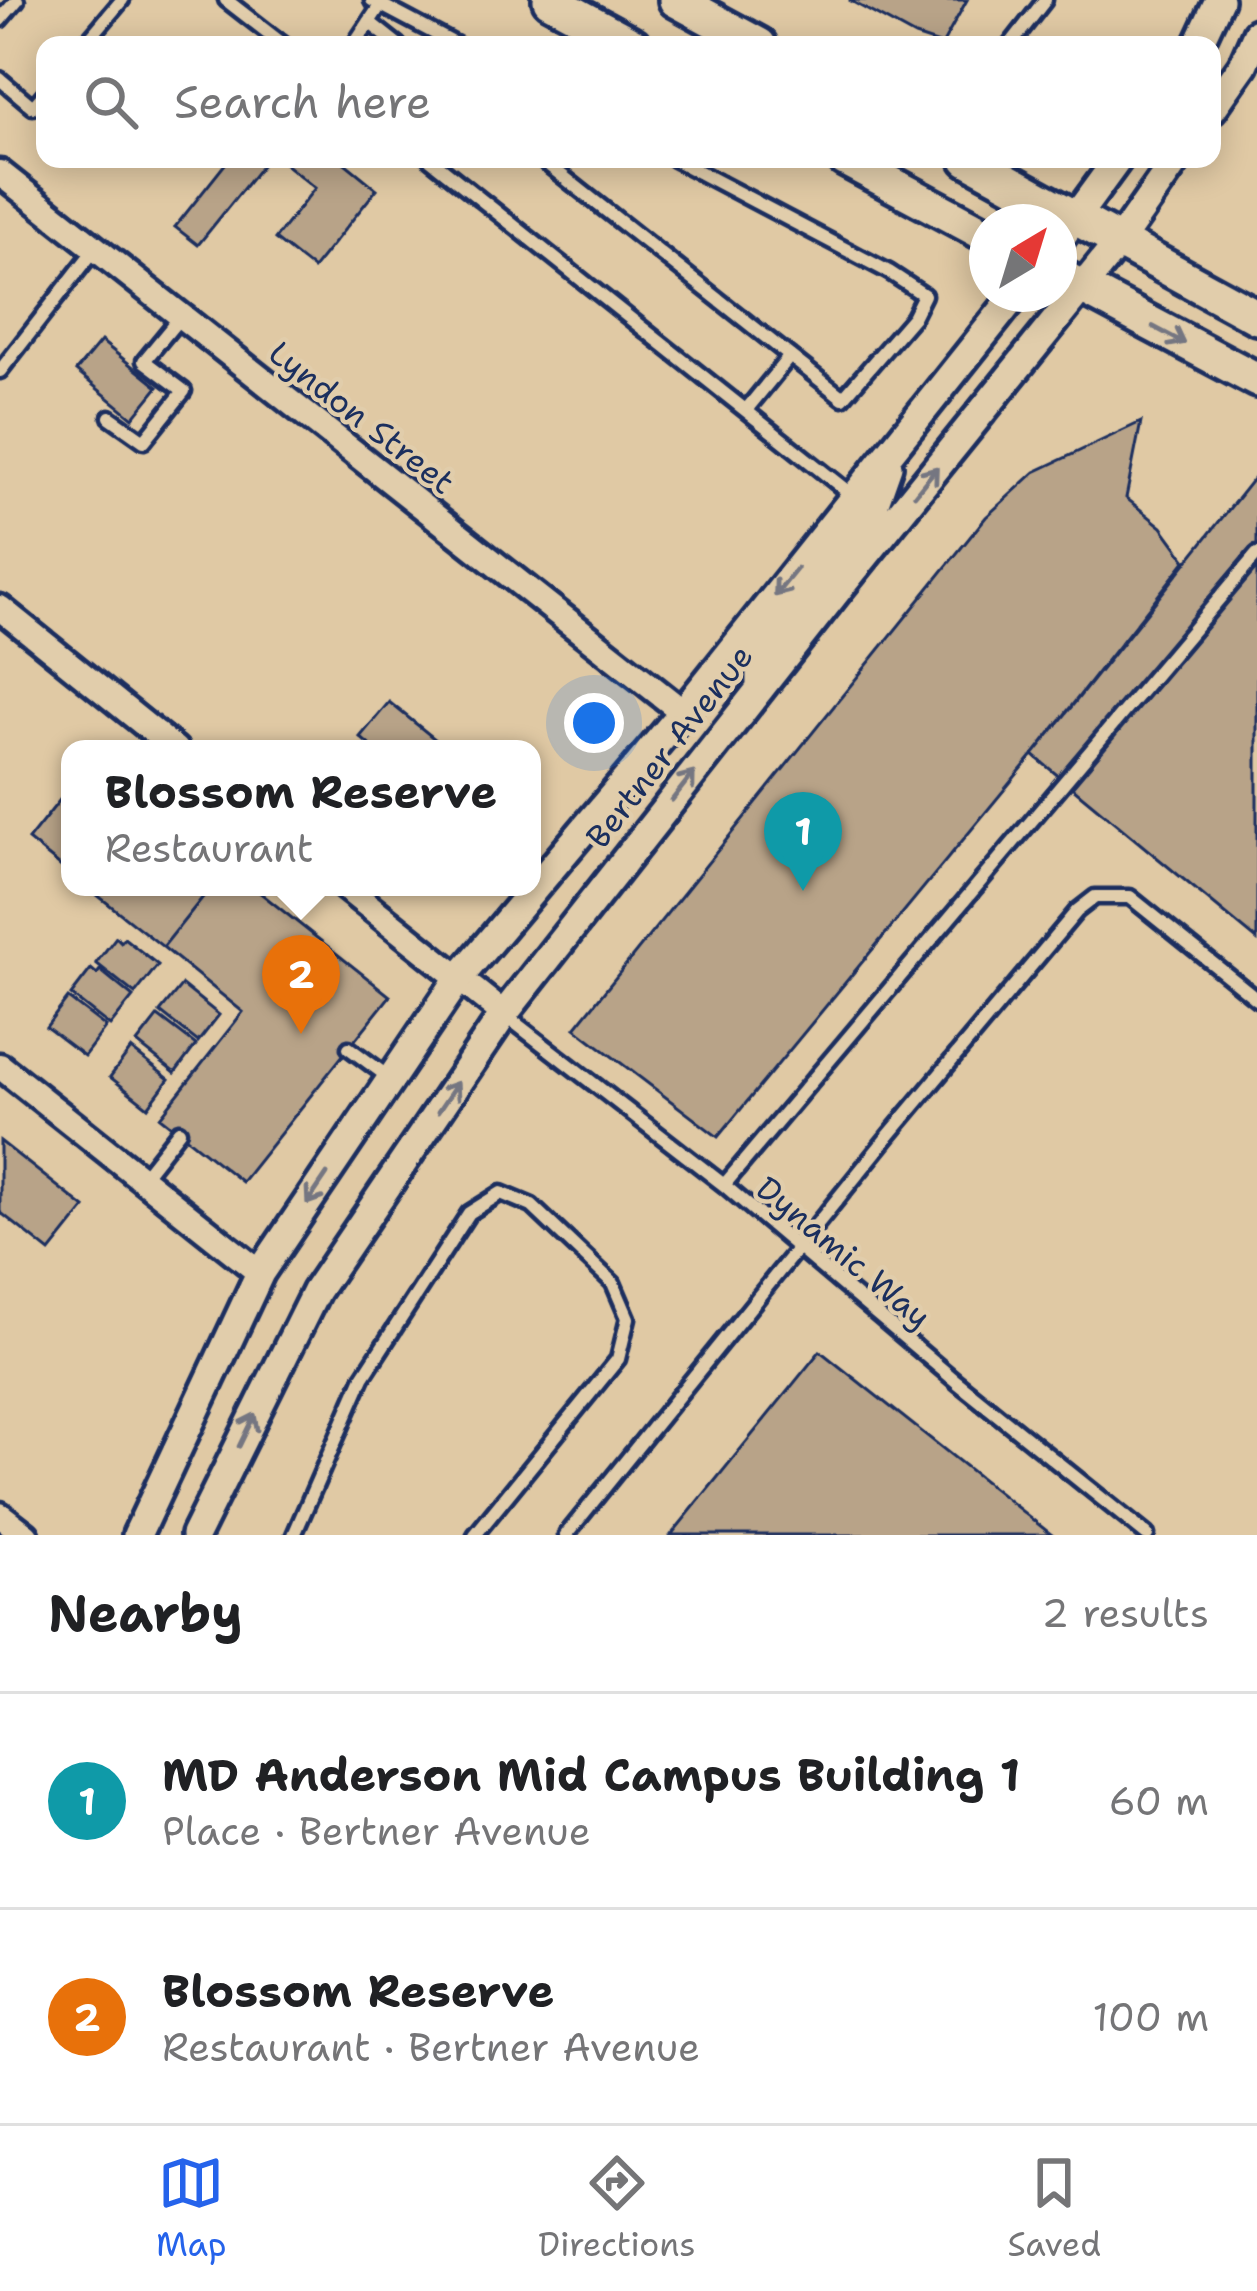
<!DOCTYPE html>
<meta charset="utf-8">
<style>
body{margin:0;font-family:"Shantell Sans",sans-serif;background:#f6f6f6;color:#202124}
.compass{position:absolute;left:969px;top:204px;width:108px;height:108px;border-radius:50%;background:#fff;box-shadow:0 6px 30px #0003;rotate:38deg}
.you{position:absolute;left:594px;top:723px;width:42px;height:42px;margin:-30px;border:9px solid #fff;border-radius:50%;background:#1a73e8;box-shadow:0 0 0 18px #1a73e833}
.badge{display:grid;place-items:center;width:78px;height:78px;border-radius:50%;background:#2563eb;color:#fff;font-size:39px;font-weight:700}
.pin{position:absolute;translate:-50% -99px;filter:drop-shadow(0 3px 6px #0008)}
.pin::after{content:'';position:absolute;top:63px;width:42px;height:36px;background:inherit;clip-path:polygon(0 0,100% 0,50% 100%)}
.popup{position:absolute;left:61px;top:740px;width:480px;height:156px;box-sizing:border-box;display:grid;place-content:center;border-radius:24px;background:#fff;filter:drop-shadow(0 3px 9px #0005);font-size:39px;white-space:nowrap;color:#757577}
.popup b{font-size:45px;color:#202124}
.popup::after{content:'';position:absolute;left:50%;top:100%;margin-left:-24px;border:24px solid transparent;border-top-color:#fff}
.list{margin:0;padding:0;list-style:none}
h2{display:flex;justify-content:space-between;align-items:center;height:156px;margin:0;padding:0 48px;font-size:51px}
h2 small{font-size:39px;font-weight:400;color:#757577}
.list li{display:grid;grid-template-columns:78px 1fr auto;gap:36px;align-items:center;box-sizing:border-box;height:216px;padding:0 48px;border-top:3px solid #e0e0e0}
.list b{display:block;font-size:45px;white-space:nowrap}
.list p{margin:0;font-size:39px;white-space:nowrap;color:#757577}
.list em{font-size:39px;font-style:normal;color:#757577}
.icon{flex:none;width:66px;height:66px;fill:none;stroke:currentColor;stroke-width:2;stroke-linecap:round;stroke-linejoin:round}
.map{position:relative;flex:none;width:1257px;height:1535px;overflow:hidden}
.search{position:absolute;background:#fff;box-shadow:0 6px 30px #0003;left:36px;right:36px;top:36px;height:132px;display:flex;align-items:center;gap:30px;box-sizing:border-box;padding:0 42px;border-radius:24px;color:#757577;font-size:45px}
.sheet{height:588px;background:#fff}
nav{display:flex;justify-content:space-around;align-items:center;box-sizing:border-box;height:168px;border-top:3px solid #e0e0e0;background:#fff;font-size:33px;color:#757577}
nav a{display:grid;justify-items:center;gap:6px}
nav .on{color:#2563eb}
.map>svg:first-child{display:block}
</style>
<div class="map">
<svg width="1257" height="1535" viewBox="0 0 1257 1535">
<rect width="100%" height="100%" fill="#e0c9a4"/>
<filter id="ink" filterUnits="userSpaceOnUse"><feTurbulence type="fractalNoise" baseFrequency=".00833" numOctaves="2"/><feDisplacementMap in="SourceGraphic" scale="24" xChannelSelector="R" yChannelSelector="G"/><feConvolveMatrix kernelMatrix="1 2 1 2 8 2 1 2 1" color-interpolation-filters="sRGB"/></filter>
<g filter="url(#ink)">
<path fill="#b8a388" stroke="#1b2f5e" stroke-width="3" d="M849,0H967L942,45L915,36Z
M229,159H267L198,245L175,227Z
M279,159H340L377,189L313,269L275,239L315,188Z
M101,341L158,387L133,418L76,371Z
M1141,422L1126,498L1162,527L1186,560L1033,755L718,1137L575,1028L986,517L1035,472Z
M1257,474V940L1033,755Z
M389,702L441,744L437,749H374L360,737Z
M70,787V874L28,840Z
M87,887H211L163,947Z
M211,887H253L390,996L242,1182L160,1117L243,1012L163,947Z
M116,937L121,942L124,938L158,965L135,994L96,963Z
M91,969L97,974L100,970L133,997L110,1026L71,995Z
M182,985L219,1015L198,1042L160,1012Z
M68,998L106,1027L84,1056L46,1027Z
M158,1016L196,1045L175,1073L137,1043Z
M131,1049L169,1079L148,1107L110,1077Z
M0,1141L85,1208L50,1252L0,1212Z
M820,1351L1052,1535H671Z"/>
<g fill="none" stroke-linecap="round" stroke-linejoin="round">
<g stroke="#1b2f5e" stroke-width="21">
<path id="service" d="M226,0L284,45
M372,0L457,45
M0,20L17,0
M369,22L398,45
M84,45L122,0
M354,45L383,1
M1010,45L1045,0
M0,79L33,107L45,93
M430,159L853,496
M541,159L843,398L913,317L924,295L889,272L674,159
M0,371L95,249
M746,410L790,356
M110,417L144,441L184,391L144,361L181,316
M505,1015L724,1185L957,1382L1147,1535
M349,1048L391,1079
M142,1178L179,1131
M724,1185L1257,554
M294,1535L363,1377L469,1213L501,1193L532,1206L613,1283L628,1318L618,1359L475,1535
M566,1535L890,1134L1077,911L1095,897H1130L1257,999"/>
</g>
<g stroke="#1b2f5e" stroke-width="33">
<path id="minor" d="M0,173L683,712
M0,608L175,749
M345,887L504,1014
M0,1066L260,1273
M0,1515L26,1535"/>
</g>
<g stroke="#1b2f5e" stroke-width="36">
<path id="tertiary" d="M1198,45L1219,0
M1212,109L1243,65L1257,33
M1059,240L1118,159
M760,689V652L872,511L888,466
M137,1535L260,1273L459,978L683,712L1016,294
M195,1535L316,1291L504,1014L837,591L1118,243L1177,159"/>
</g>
<g stroke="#1b2f5e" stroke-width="42">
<path id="secondary" d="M550,0L633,45
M676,0L759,45
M845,159L987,235
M968,159L1257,317
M1059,275L1257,380"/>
</g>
<use href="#service" stroke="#e1cdab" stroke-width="12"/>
<use href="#minor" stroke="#e1cdab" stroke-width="24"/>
<use href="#tertiary" stroke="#e1cdab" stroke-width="27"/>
<use href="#secondary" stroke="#e1cdab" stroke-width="33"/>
</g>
<defs><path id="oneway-shaft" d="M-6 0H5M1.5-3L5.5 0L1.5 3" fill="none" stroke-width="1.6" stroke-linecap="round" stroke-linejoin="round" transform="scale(3)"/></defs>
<g stroke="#747681">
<use href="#oneway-shaft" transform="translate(1169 335) rotate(28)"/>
<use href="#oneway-shaft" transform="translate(926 481) rotate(-51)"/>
<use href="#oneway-shaft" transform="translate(786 582) rotate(129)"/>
<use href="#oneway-shaft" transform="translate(683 786) rotate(-52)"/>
<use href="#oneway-shaft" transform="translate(448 1097) rotate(-56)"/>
<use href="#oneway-shaft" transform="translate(317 1189) rotate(124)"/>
<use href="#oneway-shaft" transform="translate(247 1430) rotate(-64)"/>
</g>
</g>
<g text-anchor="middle" stroke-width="9" stroke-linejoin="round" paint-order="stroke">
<g font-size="33" fill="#1b2f5e" stroke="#e1cdab">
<text transform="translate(362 417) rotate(38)" y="12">Lyndon Street</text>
<text transform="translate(669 746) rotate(-52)" y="12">Bertner Avenue</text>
<text transform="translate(844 1252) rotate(40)" y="12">Dynamic Way</text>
</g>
</g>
</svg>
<svg class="compass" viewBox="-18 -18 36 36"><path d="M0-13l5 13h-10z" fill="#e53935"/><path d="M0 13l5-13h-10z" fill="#757577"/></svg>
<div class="you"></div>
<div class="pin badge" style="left:803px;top:891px;background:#0f9aa8">1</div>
<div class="pin badge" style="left:301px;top:1034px;background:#e8710a">2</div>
<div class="popup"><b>Blossom Reserve</b>Restaurant</div>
<div class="search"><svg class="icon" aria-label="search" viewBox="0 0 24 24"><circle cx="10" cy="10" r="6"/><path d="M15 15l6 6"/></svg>Search here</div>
</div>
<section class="sheet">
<h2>Nearby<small>2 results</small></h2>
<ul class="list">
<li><span class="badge" style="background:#0f9aa8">1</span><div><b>MD Anderson Mid Campus Building 1</b><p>Place · Bertner Avenue</p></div><em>60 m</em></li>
<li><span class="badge" style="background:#e8710a">2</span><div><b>Blossom Reserve</b><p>Restaurant · Bertner Avenue</p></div><em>100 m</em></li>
</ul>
</section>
<nav>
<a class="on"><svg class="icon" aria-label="map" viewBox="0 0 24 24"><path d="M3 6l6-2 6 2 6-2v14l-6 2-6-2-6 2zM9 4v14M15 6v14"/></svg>Map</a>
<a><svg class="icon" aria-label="directions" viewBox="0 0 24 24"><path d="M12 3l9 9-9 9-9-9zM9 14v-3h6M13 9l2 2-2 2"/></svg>Directions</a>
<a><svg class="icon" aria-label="saved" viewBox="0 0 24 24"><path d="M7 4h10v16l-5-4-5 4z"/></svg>Saved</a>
</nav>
